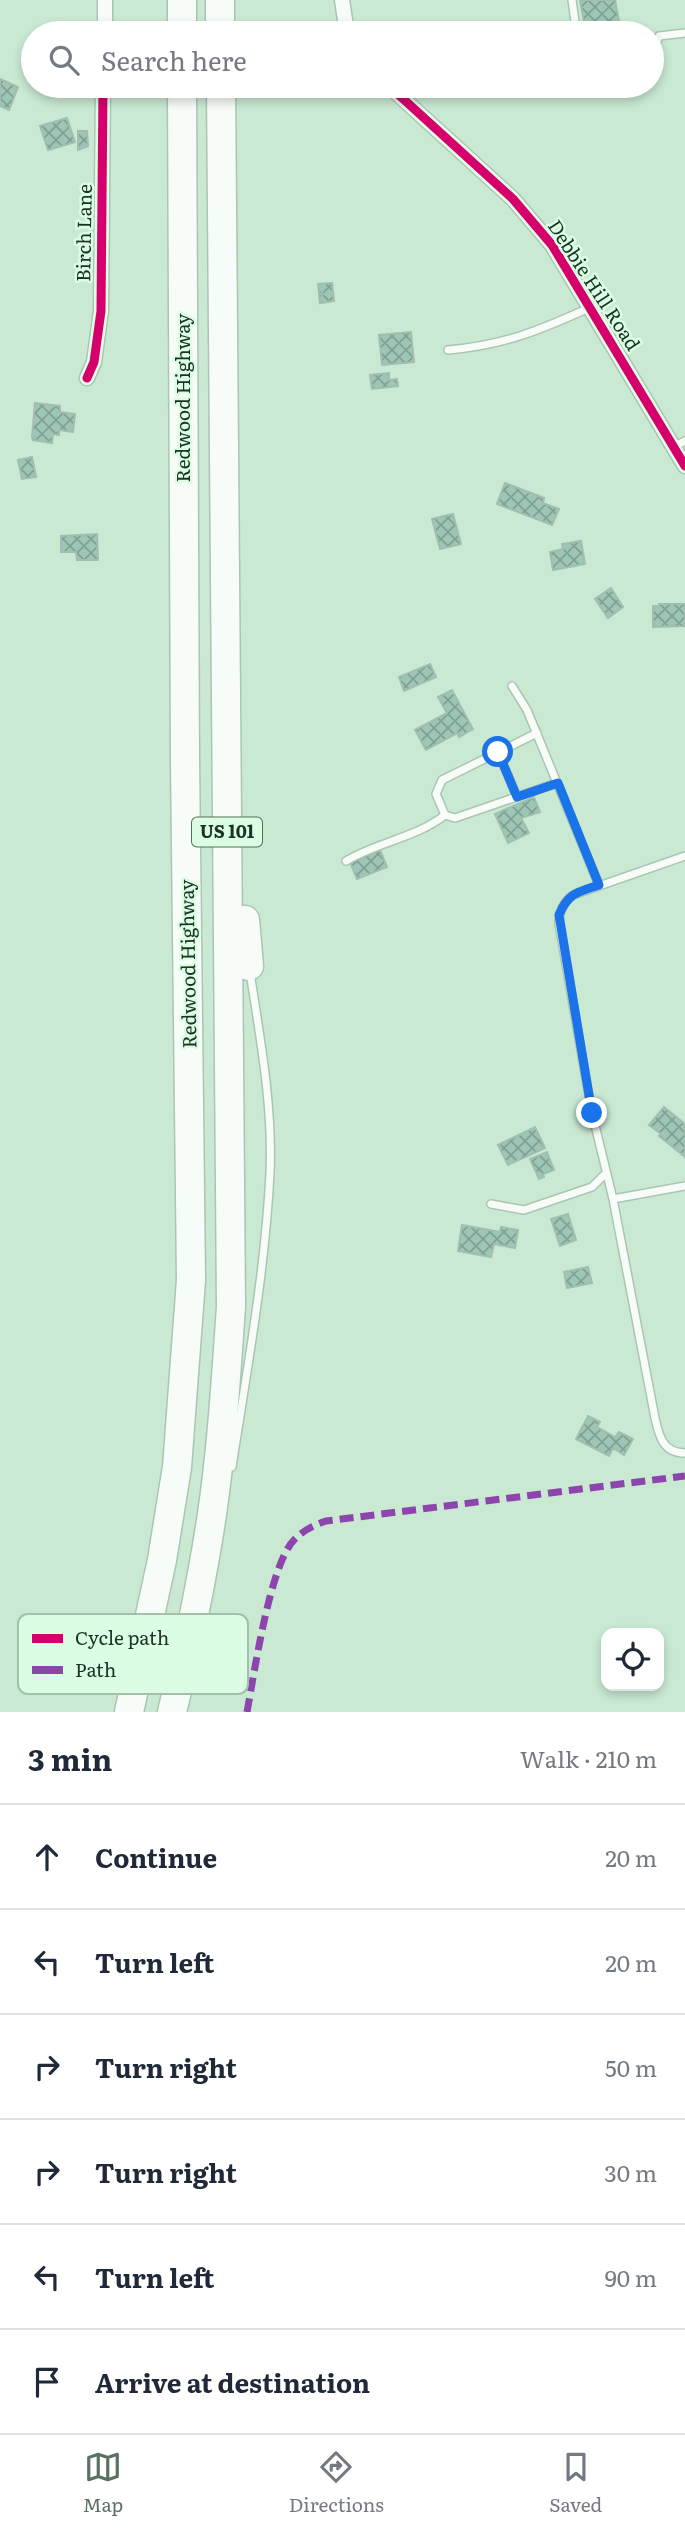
<!DOCTYPE html>
<meta charset="utf-8">
<style>
body{margin:0;font-family:Literata,serif;background:#f6f6f7;color:#1f2937}
.controls{position:absolute;right:21px;bottom:21px;display:grid;overflow:hidden;border-radius:14px;box-shadow:0 4px 10px #0003}
.controls button{width:63px;height:63px;display:grid;place-items:center;padding:0;border:0;border-bottom:2px solid #e0e1e3;background:#fff;color:#1f2937;font:35px sans-serif}
.stop{position:absolute;width:21px;height:21px;margin:-16px;border:5px solid #1a73e8;border-radius:50%;background:#fff}
.stop.end{background:#1a73e8;border-color:#fff;box-shadow:0 2px 7px #0008}
.list{margin:0;padding:0;list-style:none}
h2{display:flex;justify-content:space-between;align-items:center;height:91px;margin:0;padding:0 28px;font-size:30px}
h2 small{font-size:23px;font-weight:400;color:#747a83}
.list li{display:grid;grid-template-columns:46px 1fr auto;gap:21px;align-items:center;box-sizing:border-box;height:105px;padding:0 28px;border-top:2px solid #e0e1e3}
.list b{display:block;font-size:26px;white-space:nowrap}
.list em{font-size:23px;font-style:normal;color:#747a83}
.icon{flex:none;width:38px;height:38px;fill:none;stroke:currentColor;stroke-width:2;stroke-linecap:round;stroke-linejoin:round}
.map{position:relative;flex:none;width:685px;height:1712px;overflow:hidden}
.search{position:absolute;background:#fff;box-shadow:0 4px 10px #0003;left:21px;right:21px;top:21px;height:77px;display:flex;align-items:center;gap:18px;box-sizing:border-box;padding:0 24px;border-radius:38px;color:#747a83;font-size:26px}
.sheet{height:721px;background:#fff}
nav{display:flex;justify-content:space-around;align-items:center;box-sizing:border-box;height:98px;border-top:2px solid #e0e1e3;background:#fff;font-size:19px;color:#747a83}
nav a{display:grid;justify-items:center;gap:4px}
nav .on{color:#597261}
.map>svg:first-child{display:block}
</style>
<div class="map">
<svg width="685" height="1712" viewBox="0 0 685 1712">
<defs>
<pattern id="building-cross-hatch" width="8" height="8" patternUnits="userSpaceOnUse" patternTransform="scale(1.75)"><rect width="8" height="8" fill="#9ec6b6"/><path d="M0 0l8 8M0 8l8-8" fill="none" stroke="#80a194"/></pattern>
</defs>
<rect width="100%" height="100%" fill="#c9e9d3"/>
<path fill="url(#building-cross-hatch)" stroke="#a1beb0" stroke-width="2" d="M580,0H615L621,31L586,33Z
M0,79L18,87L9,110L0,106Z
M67,118L75,142L48,150L40,126Z
M78,131H87L88,146L78,150Z
M332,283L334,301L320,303L319,295L325,294L319,293L318,284Z
M411,332L414,362L382,365L379,335Z
M389,373V380L397,379L398,386L372,389L370,375Z
M35,403L60,406V412L75,414L73,432L59,430V435L53,434L52,443L33,440L32,437Z
M32,457L36,477L22,479L18,460Z
M505,483L544,498L543,503L559,509L552,525L497,504Z
M453,514L461,544L440,549L432,519Z
M97,534L98,560H77L76,552H61V536Z
M581,541L585,564L553,570L550,552L563,549L562,544Z
M611,588L623,607L608,618L595,599Z
M659,604H685V626L653,627V606H659Z
M430,664L436,677L404,691L399,677Z
M452,690L473,729L459,737L457,733L426,750L415,730L447,713L438,697Z
M534,797L540,812L521,818L529,833L508,843L495,814Z
M380,850L387,867L357,879L350,862Z
M664,1107L685,1124V1157L659,1136L661,1134L649,1125Z
M535,1127L545,1148L508,1165L498,1145Z
M547,1152L554,1170L543,1174L544,1177L539,1179L530,1159Z
M568,1214L576,1240L560,1246L551,1219Z
M462,1225L500,1232L501,1227L518,1230L515,1248L494,1244L491,1257L458,1251Z
M588,1267L592,1283L567,1288L564,1272Z
M588,1416L600,1422L597,1427L615,1437L619,1432L633,1439L624,1455L613,1448L609,1456L576,1439Z"/>
<g fill="none" stroke-linecap="round" stroke-linejoin="round">
<g stroke="#acc5b3" stroke-width="10">
<path id="lane" d="M572,0L576,29L579,33
M652,57L659,36L685,33
M448,350C504,345 538,331 589,308
M673,447L685,441
M512,686L527,710L599,885
M537,733L442,780L436,794L445,815L455,818L557,783
M498,752L517,797
M685,856L573,895C563,902 559,912 559,924L592,1113L613,1199L655,1418C659,1436 663,1453 685,1453
M346,861C377,842 416,838 445,815
M613,1199L685,1186
M491,1204L524,1210L592,1187L606,1173
M232,1467C247,1370 265,1272 270,1173C273,1106 260,1038 250,972"/>
</g>
<g stroke="#acc5b3" stroke-width="17">
<path id="street" d="M342,0L347,33
M105,33V0
M389,86L513,199L552,245L685,466
M87,378L94,362L101,311L103,86"/>
</g>
<g stroke="#acc5b3" stroke-width="31">
<path id="highway" d="M182,0V33
M220,0V33
M245,920L249,966
M129,1712L162,1560L177,1467L191,1280L185,759L182,86
M172,1712C188,1647 202,1581 212,1514C222,1446 226,1376 231,1307L221,86"/>
</g>
<use href="#lane" stroke="#f7fcf8" stroke-width="7"/>
<use href="#street" stroke="#f7fcf8" stroke-width="14"/>
<use href="#highway" stroke="#f7fcf8" stroke-width="28"/>
<path stroke="#8e44ad" stroke-width="7" stroke-dasharray="14 7" stroke-linecap="butt" d="M247,1712C254,1675 270,1564 294,1540C303,1530 315,1525 326,1521L685,1476"/>
<g stroke="#dbfde4" stroke-width="13">
<path id="cycleway" d="M389,86L513,199L552,245L685,466
M87,378L94,362L101,311L103,86"/>
</g>
<use href="#cycleway" stroke="#d6006c" stroke-width="9"/>
</g>
<g fill="none" stroke-linecap="round" stroke-linejoin="round">
<path stroke="#1a73e8" stroke-width="9" d="M498,752L517,797L558,783L599,885C578,892 568,893 559,915L592,1113"/>
</g>
<g text-anchor="middle" stroke-width="5" stroke-linejoin="round" paint-order="stroke">
<rect fill="#dbfde4" stroke="#556f5d" stroke-width="2" x="192" y="817.5" width="70" height="29" rx="5"/>
<g font-size="18" font-weight="bold" fill="#1c3223">
<text x="227" y="838">US 101</text>
</g>
<g font-size="19" fill="#1c3223" stroke="#dbfde4">
<text transform="translate(84 233) rotate(-89)" y="7">Birch Lane</text>
<text transform="translate(594 285) rotate(57)" y="7">Debbie Hill Road</text>
<text transform="translate(183 398) rotate(-90)" y="7">Redwood Highway</text>
<text transform="translate(188 964) rotate(-91)" y="7">Redwood Highway</text>
</g>
</g>
<rect x="18" y="1614" width="230" height="80" rx="10" fill="#dbfde4" stroke="#a2c0aa" stroke-width="2"/>
<rect x="32" y="1634" width="31" height="9" fill="#d6006c"/>
<rect x="32" y="1666" width="31" height="8" fill="#8e44ad"/>
<g font-size="19" fill="#1c3223">
<text x="75" y="1645">Cycle path</text>
<text x="75" y="1677">Path</text>
</g>
</svg>
<div class="controls">
<button><svg class="icon" aria-label="locate" viewBox="0 0 24 24"><circle cx="12" cy="12" r="6"/><path d="M12 2v4M12 18v4M2 12h4M18 12h4"/></svg></button>
</div>
<div class="stop" style="left:498px;top:752px"></div>
<div class="stop end" style="left:592px;top:1113px"></div>
<div class="search"><svg class="icon" aria-label="search" viewBox="0 0 24 24"><circle cx="10" cy="10" r="6"/><path d="M15 15l6 6"/></svg>Search here</div>
</div>
<section class="sheet">
<h2>3 min<small>Walk · 210 m</small></h2>
<ul class="list">
<li><svg class="icon" aria-label="ahead" viewBox="0 0 24 24"><path d="M12 20V5M6 11l6-6 6 6"/></svg><div><b>Continue</b></div><em>20 m</em></li>
<li><svg class="icon" aria-label="left" viewBox="0 0 24 24"><path d="M17 20v-9H6M10 6l-5 5 5 5"/></svg><div><b>Turn left</b></div><em>20 m</em></li>
<li><svg class="icon" aria-label="right" viewBox="0 0 24 24"><path d="M7 20v-9h11M14 6l5 5-5 5"/></svg><div><b>Turn right</b></div><em>50 m</em></li>
<li><svg class="icon" aria-label="right" viewBox="0 0 24 24"><path d="M7 20v-9h11M14 6l5 5-5 5"/></svg><div><b>Turn right</b></div><em>30 m</em></li>
<li><svg class="icon" aria-label="left" viewBox="0 0 24 24"><path d="M17 20v-9H6M10 6l-5 5 5 5"/></svg><div><b>Turn left</b></div><em>90 m</em></li>
<li><svg class="icon" aria-label="arrive" viewBox="0 0 24 24"><path d="M6 21V4h12l-3 4 3 4H6"/></svg><div><b>Arrive at destination</b></div></li>
</ul>
</section>
<nav>
<a class="on"><svg class="icon" aria-label="map" viewBox="0 0 24 24"><path d="M3 6l6-2 6 2 6-2v14l-6 2-6-2-6 2zM9 4v14M15 6v14"/></svg>Map</a>
<a><svg class="icon" aria-label="directions" viewBox="0 0 24 24"><path d="M12 3l9 9-9 9-9-9zM9 14v-3h6M13 9l2 2-2 2"/></svg>Directions</a>
<a><svg class="icon" aria-label="saved" viewBox="0 0 24 24"><path d="M7 4h10v16l-5-4-5 4z"/></svg>Saved</a>
</nav>
